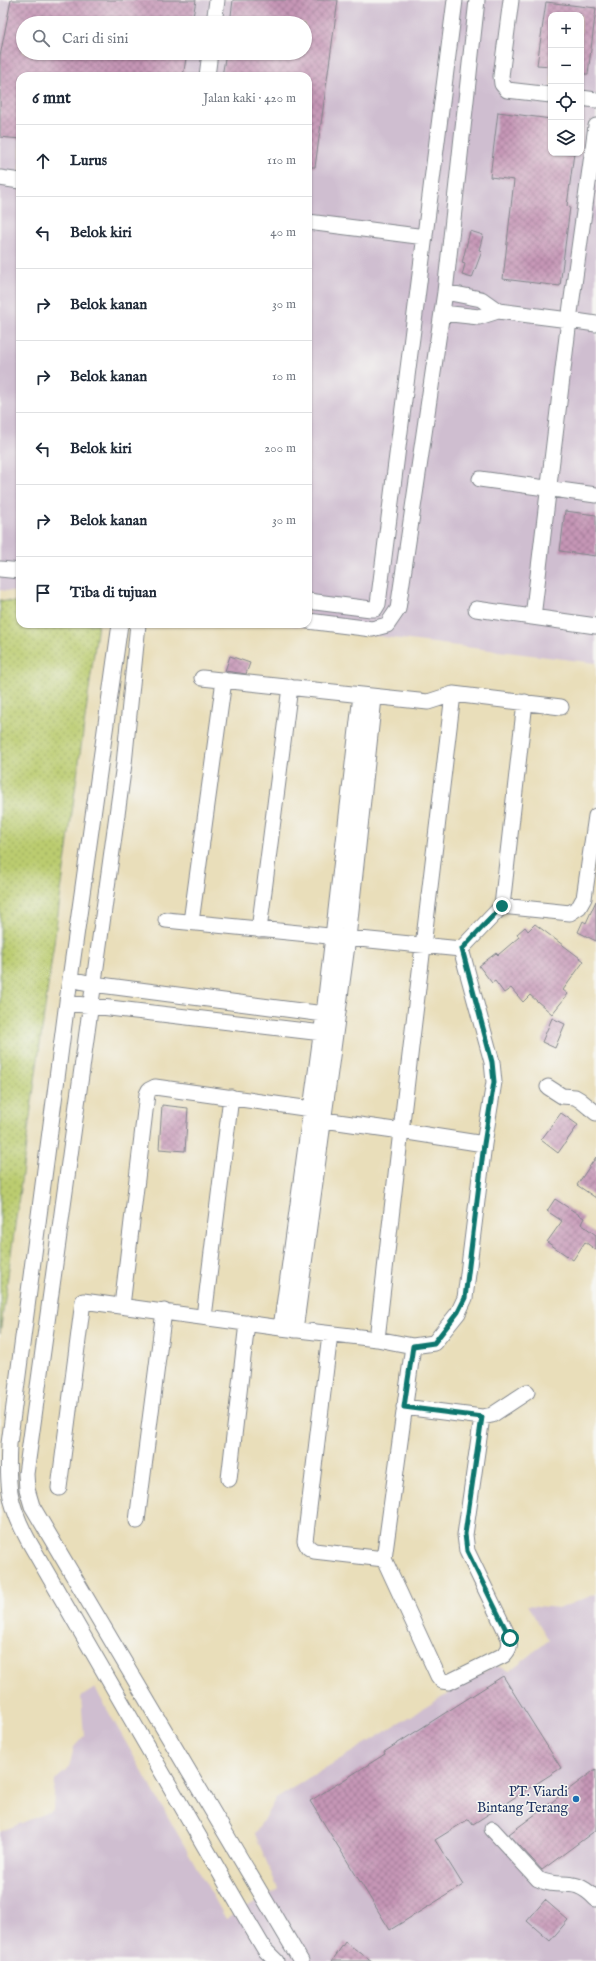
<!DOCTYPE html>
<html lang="id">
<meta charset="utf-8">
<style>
body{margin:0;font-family:"IM FELL English",serif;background:#f2f2f3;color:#1f2937}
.controls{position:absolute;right:12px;top:12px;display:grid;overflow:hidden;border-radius:8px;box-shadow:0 1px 3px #0004}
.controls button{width:36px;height:36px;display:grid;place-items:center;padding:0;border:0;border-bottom:1px solid #e0e1e3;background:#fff;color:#1f2937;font:20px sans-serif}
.stop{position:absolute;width:12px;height:12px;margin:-9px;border:3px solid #0f766e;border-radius:50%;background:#fff}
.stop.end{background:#0f766e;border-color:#fff;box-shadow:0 1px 4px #0008}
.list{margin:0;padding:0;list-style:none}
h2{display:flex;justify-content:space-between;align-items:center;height:52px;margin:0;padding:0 16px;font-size:17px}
h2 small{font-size:13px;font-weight:400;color:#747a83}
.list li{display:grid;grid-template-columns:26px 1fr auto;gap:12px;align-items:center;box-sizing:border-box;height:72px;padding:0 16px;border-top:1px solid #e0e1e3}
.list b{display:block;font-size:15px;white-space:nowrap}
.list em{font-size:13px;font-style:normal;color:#747a83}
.icon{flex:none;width:22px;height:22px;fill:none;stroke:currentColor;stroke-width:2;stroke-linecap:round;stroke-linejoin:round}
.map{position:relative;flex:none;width:596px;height:1961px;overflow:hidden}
.search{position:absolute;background:#fff;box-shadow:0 1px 3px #0004;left:16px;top:16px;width:296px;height:44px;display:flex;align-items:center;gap:10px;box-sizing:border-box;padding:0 14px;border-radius:22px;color:#747a83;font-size:15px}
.panel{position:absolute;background:#fff;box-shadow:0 1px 3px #0004;left:16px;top:72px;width:296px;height:556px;border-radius:12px}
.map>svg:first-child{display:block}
</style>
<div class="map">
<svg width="596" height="1961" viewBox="0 0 596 1961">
<defs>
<pattern id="grass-dots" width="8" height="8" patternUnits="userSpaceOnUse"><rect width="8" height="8" fill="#bbcc6f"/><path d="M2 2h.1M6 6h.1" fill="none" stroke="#97a65e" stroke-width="1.8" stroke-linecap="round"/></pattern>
<pattern id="building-cross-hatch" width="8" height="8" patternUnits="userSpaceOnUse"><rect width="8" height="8" fill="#c696b6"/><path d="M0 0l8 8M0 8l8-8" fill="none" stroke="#a07b97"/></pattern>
</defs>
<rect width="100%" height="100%" fill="#f6f6f2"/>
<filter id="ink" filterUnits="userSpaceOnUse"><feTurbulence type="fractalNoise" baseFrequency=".025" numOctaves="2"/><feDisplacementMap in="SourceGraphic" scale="8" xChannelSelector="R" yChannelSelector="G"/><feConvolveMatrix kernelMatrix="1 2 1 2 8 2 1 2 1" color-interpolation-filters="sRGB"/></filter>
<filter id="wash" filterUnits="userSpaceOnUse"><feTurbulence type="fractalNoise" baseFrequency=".012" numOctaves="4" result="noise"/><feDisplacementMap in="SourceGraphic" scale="16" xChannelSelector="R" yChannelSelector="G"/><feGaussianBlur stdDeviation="0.9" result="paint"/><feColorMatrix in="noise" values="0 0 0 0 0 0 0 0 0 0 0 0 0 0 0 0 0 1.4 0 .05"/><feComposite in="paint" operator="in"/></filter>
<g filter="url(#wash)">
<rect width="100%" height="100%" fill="#e9deba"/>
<path fill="#cfbed0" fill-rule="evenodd" d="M0,0H596V663L278,624H308V76H20V593L0,590ZM551,15H581V153H551ZM23,23H305V53H23Z
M596,1594V1961H0V1832L53,1810L55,1780L69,1768L74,1747L84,1736L81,1697L95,1688L226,1919L278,1889L255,1834L276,1798L495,1665L509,1671L549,1640L527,1605L560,1608Z"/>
<path fill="url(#grass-dots)" stroke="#6b7e66" d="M0,600L20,603V624H98L0,1334Z"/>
<g id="blocks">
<path fill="url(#building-cross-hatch)" d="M11,0H196L192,23H23V53H187L183,76H20V139L0,137V56Z
M233,0H338L315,167H308V76H222L226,53H305V23H230Z
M546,2L596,8L588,74H581V15H551V66L537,65Z
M498,112L551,119V153H574L567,206L570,207L560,286L503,279L514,180L490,177Z
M470,231L483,235L479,250L482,251L472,278L462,275L465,264L462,263Z
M565,511L596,515V556L560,551Z
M230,656L250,663L246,674L225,671Z
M596,901V941L578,932L583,921L586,923Z
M535,924L584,961L563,990L568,994L552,1014L530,995L523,1002L511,988L504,993L495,981L492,983L479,966L496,953L498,955L519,937L517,934L525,927L528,931Z
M552,1018L565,1024L555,1048L542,1042Z
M162,1105L188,1108L185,1151L159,1149Z
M561,1113L578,1125L558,1153L541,1140Z
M596,1157V1198L577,1185Z
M555,1199L584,1218L581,1224L596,1235V1250L585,1242L573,1260L547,1242L562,1221L547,1211Z
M503,1676L561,1768L473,1824L469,1819L435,1840L463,1885L390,1930L310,1801L385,1754L384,1752Z
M596,1769V1830L542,1870L509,1834Z
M545,1900L568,1920L550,1941L527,1921Z
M345,1942L372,1961H332Z"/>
</g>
</g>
<g filter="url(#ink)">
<use href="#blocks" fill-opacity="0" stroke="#82868c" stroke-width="1"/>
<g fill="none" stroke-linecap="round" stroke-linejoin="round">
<g stroke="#82868c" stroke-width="17">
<path id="minor" d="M511,0L501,76L502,84L507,90L551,95
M214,23L217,0
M207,76L210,53
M581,98L596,100
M596,126L569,320L596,324
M0,178L20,181
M308,222L425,237
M445,292L481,299L498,311L569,320L533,617
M442,313L479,317L498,311
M480,479L596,495
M0,569L20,571
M308,601L371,609H375L378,604L455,0
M476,609L596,626
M308,621L372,629L387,625L398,609L445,292L477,0
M120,624L70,979L9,1444C7,1485 8,1503 28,1540L246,1918L265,1950L276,1961
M138,624L124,764L26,1474L27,1489L32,1506L301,1961
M202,678L428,702L453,694L561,707
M502,906L570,913L579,907L584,898L596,816
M166,920L461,949L502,906L525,702
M191,922L224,680
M259,930L290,687
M70,979L93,984L324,1014L361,695
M67,1003L331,1034
M548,1087L562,1096L575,1097L580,1100L596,1113
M324,1120L401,1131L453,694
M122,1306L147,1094L149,1090L155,1087L311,1109
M204,1317L231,1097
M281,1328L324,1014L334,1016
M295,1330L348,938L374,698
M330,1334L305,1541L308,1547L314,1551L384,1559
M377,1339L401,1131L484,1144L494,1082L492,1062L461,949
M413,1346L384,1559L438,1676L442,1681L449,1682L504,1655C510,1649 510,1645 509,1638L467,1551L465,1535L482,1417
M404,1407L482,1417L492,1415L527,1392
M229,1479L247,1323
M59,1488L83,1301L281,1328L377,1339L413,1346L434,1343L458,1313L465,1298L484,1144
M137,1521L164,1311
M492,1829L538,1879C562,1891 572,1874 596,1899"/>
</g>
<use href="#minor" stroke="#fff" stroke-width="15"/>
</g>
</g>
<g fill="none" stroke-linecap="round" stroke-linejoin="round" filter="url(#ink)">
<path stroke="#0f766e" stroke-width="5" d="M502,906L462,949L492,1062L494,1082L484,1144L465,1298L458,1312L434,1343L413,1346L404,1407L482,1417L465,1534L467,1551L510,1638"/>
</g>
<circle fill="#1f6fb2" stroke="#f6f6f2" stroke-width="1.5" cx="576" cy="1799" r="4"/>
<g text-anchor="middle" stroke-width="3" stroke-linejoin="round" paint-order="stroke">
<g font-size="14" fill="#1b2f5e" stroke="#f6f6f2" text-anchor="end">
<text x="568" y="1796">PT. Viardi<tspan x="568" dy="16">Bintang Terang</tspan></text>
</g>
</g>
</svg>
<div class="controls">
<button>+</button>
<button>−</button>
<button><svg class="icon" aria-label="locate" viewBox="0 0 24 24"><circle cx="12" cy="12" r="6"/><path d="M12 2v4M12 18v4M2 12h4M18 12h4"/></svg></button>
<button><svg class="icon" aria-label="layers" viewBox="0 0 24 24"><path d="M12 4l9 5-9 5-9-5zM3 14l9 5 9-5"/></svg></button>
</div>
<div class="stop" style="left:510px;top:1638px"></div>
<div class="stop end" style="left:502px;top:906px"></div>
<div class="search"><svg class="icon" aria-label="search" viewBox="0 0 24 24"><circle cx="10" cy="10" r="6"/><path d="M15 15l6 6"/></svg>Cari di sini</div>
<section class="panel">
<h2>6 mnt<small>Jalan kaki · 420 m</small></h2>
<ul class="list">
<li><svg class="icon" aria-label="ahead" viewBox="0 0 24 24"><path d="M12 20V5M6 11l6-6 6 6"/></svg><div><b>Lurus</b></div><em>110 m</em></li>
<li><svg class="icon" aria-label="left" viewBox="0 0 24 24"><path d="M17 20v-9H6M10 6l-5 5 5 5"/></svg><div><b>Belok kiri</b></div><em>40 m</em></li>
<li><svg class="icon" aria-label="right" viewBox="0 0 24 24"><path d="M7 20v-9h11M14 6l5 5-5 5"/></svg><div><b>Belok kanan</b></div><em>30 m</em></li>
<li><svg class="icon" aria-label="right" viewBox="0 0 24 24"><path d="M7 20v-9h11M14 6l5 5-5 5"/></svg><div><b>Belok kanan</b></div><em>10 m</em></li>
<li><svg class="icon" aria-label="left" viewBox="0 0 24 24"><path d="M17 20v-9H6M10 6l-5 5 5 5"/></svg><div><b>Belok kiri</b></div><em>200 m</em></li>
<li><svg class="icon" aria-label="right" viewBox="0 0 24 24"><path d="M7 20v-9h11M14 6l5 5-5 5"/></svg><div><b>Belok kanan</b></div><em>30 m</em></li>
<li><svg class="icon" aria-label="arrive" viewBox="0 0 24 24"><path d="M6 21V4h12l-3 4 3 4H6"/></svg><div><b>Tiba di tujuan</b></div></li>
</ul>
</section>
</div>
